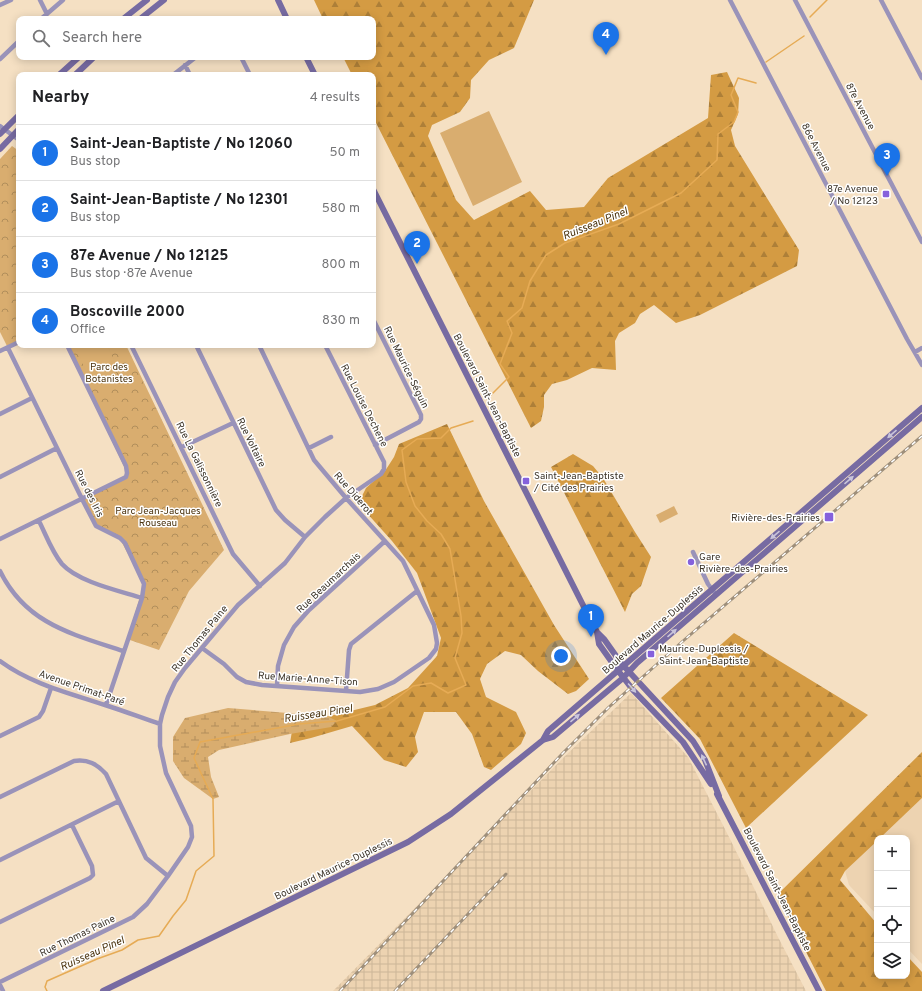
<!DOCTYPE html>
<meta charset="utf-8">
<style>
body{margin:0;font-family:Overpass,sans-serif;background:#f6f6f6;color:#202124}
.controls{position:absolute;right:12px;bottom:12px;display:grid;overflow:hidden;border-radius:8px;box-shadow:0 2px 10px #0003}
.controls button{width:36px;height:36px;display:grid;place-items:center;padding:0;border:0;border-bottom:1px solid #e0e0e0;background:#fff;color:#202124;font:20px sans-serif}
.you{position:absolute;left:561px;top:656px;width:14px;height:14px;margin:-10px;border:3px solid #fff;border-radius:50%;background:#1a73e8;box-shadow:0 0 0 6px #1a73e833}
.badge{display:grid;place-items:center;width:26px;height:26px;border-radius:50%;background:#1a73e8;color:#fff;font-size:13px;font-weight:700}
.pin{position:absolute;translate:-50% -33px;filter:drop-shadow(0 1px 2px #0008)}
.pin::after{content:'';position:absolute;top:21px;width:14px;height:12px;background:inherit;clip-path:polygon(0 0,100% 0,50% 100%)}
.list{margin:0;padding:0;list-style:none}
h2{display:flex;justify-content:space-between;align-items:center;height:52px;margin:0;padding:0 16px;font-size:17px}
h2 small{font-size:13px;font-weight:400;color:#757577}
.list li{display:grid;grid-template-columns:26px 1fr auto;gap:12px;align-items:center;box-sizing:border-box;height:56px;padding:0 16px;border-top:1px solid #e0e0e0}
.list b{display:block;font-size:15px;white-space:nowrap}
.list p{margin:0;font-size:13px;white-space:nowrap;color:#757577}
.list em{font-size:13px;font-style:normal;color:#757577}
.icon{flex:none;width:22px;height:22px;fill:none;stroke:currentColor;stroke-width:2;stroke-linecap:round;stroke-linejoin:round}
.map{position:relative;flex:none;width:922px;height:991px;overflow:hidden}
.search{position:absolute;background:#fff;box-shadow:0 2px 10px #0003;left:16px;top:16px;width:360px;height:44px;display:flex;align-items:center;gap:10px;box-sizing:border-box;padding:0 14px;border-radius:8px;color:#757577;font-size:15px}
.panel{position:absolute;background:#fff;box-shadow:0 2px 10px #0003;left:16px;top:72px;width:360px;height:276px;border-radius:8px}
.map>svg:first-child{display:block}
</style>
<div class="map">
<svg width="922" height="991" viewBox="0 0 922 991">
<defs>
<pattern id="industrial-grid" width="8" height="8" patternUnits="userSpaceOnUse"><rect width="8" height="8" fill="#edd3b1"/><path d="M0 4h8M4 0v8" fill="none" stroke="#ccb698"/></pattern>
<pattern id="forest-firs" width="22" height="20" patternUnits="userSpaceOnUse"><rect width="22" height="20" fill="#d49b43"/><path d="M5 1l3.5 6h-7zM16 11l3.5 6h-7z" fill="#ad7f38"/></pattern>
<pattern id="wetland-marsh" width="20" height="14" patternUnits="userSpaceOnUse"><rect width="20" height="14" fill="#d9ad6f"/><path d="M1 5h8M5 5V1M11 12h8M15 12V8" fill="none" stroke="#b18e5b"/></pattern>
<pattern id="park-crowns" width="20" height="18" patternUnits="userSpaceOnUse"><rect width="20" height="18" fill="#d9ad6f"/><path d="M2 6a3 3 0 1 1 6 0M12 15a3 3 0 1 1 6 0" fill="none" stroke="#b18e5b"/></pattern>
</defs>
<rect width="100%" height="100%" fill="#f5e0c3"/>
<path fill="#edd3b1" d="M922,798V964L907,948V838H879Z
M877,840V915L849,885L845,871Z"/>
<path fill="url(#industrial-grid)" d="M631,693L688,757L729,837L778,937L806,991H333L565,756Z"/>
<path fill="url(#forest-firs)" d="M314,0H534L514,48L489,60L471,80L470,98L460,112L432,125L428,136L456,200L474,220L530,191L546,210L584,207L608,178L708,118L711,75L727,72L739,98L738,114L731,130L735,146L799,250L797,266L700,315L676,323L654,305L640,314L635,323L619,333L615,341L616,370L592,368L567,380L552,384L544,395V407L541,421L531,428L373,117V75H352L343,57H373V19H323Z
M447,424L484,501L554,625L589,679L576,691L568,694L538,671L521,655L505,651L487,664L480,679L486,697L516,712L526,733L521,744L491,770L484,767L472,734L456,712H424L415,737L418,752L406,767L384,760L352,726L311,738L290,743L293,725L375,705L408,688L437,656L441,638L417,573L392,541L365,511L360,500L366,488L385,471L394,457L399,444Z
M573,454L593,466L603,478L635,532L651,557L641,586L632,594L625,612L551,467Z
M734,633L868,715L746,828L700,739L661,698Z
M922,752V798L880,838H877V841L845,871L840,880L877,924V976H907V956L922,972V991H826L777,895Z"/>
<path fill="url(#wetland-marsh)" d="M228,708L300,714H323L337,721L331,727L290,734L219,750L208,757L211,777L219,797L213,799L184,778L173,761V737L185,718Z"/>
<path fill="url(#park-crowns)" d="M12,146L19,151V342L8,348L0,332V159Z
M67,345H126L224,550L189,591L159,650L127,639L144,584L120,539L96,526L82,499L125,479L127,473Z"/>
<path fill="#d9ad6f" d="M489,111L522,182L473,206L440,133Z
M75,345H107L119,371L91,383Z
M674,506L678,514L660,523L656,515Z"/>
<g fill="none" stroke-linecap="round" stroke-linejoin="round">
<path stroke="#e6ab55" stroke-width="1.5" d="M810,17L827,0
M766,62L804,36
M487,399L509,377L500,364L512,333L507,321L522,308L530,281L546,255L565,243L619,224L681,193L717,160L718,134L734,122L738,112L731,95L738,78L756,83
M47,991L45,987L47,981L97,959L122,950L138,940L159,936L173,916L186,900L196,871L214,856L213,799L194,758L200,742L299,724L337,721L385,707L413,686L431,683L448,693L466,685L455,658L462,633L461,616L450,549L441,534L427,521L415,506L406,482L402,450L417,439L441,438L451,428L473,421"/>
<path stroke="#9a93b9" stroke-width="4.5" d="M40,0L47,14
M730,0L907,339L922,365
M795,0L922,242
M881,0L922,78
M0,5L11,0
M41,19L63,0
M241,57L250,75
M0,59L19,41
M185,65L190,75
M173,75L196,57
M0,126L19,140
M373,319L421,415V419L419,422L375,445
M131,345L233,554L260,586
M196,345L276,510L285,520L305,537
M8,348L82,499L96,526L120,538L125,543L144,584L142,598L106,705
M0,351L19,342
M915,352L922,348
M0,414L32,398
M182,447L233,423
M309,448L331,437
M0,477L57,448
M39,521C46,535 52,552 62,564C78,582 120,591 142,598
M0,539L126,477L127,473L126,466L67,345
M693,552L708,584L714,592
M0,571C26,624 72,634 123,651
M202,648L224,664L237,677L246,682L262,685L360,692L378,689L394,682L429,658L436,649L437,643L434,625L403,561L346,498L314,460L259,345
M0,661C31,684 69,693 105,705C124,711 142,718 160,724
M277,686L278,666L284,645L294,627L309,610L385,541
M346,691L349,650L351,644L417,591
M0,736L39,717L43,711L51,688
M0,797L74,761C88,759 97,764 106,774L146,858L168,876
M0,860L119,801
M0,922L90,878L93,875L92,866L72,825
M0,982L133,917L147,904L168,876L188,847L192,837L191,826L166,773L160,746V724L162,715L168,697L175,682L185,668L238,605L285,563L305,537L325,517L346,498L381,474L384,469V462L325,345
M0,985L3,991"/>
<path stroke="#776ba2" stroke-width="6" d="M278,0L287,19
M123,19L147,0
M140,19L164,0
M306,57L315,75
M59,75L79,57
M75,75L94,57
M0,134L19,115
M0,149L19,129
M373,189L590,619L597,632L604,639L621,663L693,741L705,760L719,796
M597,632L599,644L616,668L633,690L683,742L711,784
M543,740L548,731L922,408
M717,794L819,991
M103,991L408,842L451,814L543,740L553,737L623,678L637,663L922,417"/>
<g stroke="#9e8f7b" stroke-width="3">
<path id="rail" d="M340,991L563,753L609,707L683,641L922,436
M395,991L506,874"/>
</g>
<use href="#rail" stroke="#fff" stroke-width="1.5" stroke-dasharray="4.5" stroke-linecap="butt"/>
</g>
<defs><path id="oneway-solid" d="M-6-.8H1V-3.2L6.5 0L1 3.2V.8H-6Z"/></defs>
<g fill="#c9c4da">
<use href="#oneway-solid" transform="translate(892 434) rotate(139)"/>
<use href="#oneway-solid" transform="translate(849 480) rotate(-41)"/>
<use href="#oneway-solid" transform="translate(775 535) rotate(139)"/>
<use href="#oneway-solid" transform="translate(672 633) rotate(-41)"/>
<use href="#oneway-solid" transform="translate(632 688) rotate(49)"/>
<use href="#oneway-solid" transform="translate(575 718) rotate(-40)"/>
<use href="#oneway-solid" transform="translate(704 760) rotate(-115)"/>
</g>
<g fill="#8561dc" stroke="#fff" stroke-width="1.5">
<rect x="882" y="190" width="8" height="8" rx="2"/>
<rect x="522" y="477" width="8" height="8" rx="2"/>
<rect x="824" y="512" width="10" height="10" rx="2"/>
<circle cx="691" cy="562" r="4"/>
<rect x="647" y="650" width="8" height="8" rx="2"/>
</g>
<g text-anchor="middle" stroke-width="3" stroke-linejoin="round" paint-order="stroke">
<g font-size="10" fill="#3d352a" stroke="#fff">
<text transform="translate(861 106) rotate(62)" y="4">87e Avenue</text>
<text transform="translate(817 147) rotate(63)" y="4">86e Avenue</text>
<text transform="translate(407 367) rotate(64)" y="4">Rue Maurice-Séguin</text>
<text transform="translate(488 395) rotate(63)" y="4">Boulevard Saint-Jean-Baptiste</text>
<text transform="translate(365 405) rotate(63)" y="4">Rue Louise Dechene</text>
<text transform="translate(252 442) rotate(64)" y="4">Rue Voltaire</text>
<text transform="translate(200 464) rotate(64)" y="4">Rue La Galissonnière</text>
<text transform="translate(90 493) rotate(63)" y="4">Rue des Iris</text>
<text transform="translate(354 493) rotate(49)" y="4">Rue Diderot</text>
<text transform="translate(328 582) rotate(-43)" y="4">Rue Beaumarchais</text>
<text transform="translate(652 629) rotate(-41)" y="4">Boulevard Maurice-Duplessis</text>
<text transform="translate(199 638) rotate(-51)" y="4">Rue Thomas Paine</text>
<text transform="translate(308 678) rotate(4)" y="4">Rue Marie-Anne-Tison</text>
<text transform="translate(82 687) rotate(19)" y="4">Avenue Primat-Paré</text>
<text transform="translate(333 868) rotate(-26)" y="4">Boulevard Maurice-Duplessis</text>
<text transform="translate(778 889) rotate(63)" y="4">Boulevard Saint-Jean-Baptiste</text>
<text transform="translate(77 935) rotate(-26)" y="4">Rue Thomas Paine</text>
</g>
<g font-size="10" fill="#3d352a" stroke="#fff" text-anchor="start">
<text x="878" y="192" text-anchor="end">87e Avenue<tspan x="878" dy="12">/ No 12123</tspan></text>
<text x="534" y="479">Saint-Jean-Baptiste<tspan x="534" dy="12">/ Cité des Prairies</tspan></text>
<text x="820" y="521" text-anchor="end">Rivière-des-Prairies</text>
<text x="699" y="560">Gare<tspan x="699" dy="12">Rivière-des-Prairies</tspan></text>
<text x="659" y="652">Maurice-Duplessis /<tspan x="659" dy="12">Saint-Jean-Baptiste</tspan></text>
</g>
<g font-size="10" fill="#4d3510" stroke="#fff">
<text x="109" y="370">Parc des<tspan x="109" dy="12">Botanistes</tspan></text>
<text x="158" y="514">Parc Jean-Jacques<tspan x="158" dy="12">Rouseau</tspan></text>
</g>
<g font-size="11" font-style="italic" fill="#4a330e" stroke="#fff">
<text transform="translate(595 223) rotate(-22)" y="4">Ruisseau Pinel</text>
<text transform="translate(318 713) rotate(-9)" y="4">Ruisseau Pinel</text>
<text transform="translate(92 953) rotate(-24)" y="4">Ruisseau Pinel</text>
</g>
</g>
</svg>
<div class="controls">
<button>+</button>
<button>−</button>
<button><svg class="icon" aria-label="locate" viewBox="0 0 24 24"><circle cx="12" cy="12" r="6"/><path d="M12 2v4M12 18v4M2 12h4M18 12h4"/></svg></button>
<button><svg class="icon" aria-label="layers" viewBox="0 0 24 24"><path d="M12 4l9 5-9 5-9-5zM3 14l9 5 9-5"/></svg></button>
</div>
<div class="you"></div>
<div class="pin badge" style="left:591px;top:637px">1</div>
<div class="pin badge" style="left:417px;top:264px">2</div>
<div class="pin badge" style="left:887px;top:176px">3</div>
<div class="pin badge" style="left:606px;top:55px">4</div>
<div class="search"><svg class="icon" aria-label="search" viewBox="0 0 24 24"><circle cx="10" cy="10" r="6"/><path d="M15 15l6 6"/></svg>Search here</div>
<section class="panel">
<h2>Nearby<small>4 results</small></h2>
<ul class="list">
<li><span class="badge">1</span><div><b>Saint-Jean-Baptiste / No 12060</b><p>Bus stop</p></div><em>50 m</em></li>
<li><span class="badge">2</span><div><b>Saint-Jean-Baptiste / No 12301</b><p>Bus stop</p></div><em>580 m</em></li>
<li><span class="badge">3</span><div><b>87e Avenue / No 12125</b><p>Bus stop · 87e Avenue</p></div><em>800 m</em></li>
<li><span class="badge">4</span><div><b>Boscoville 2000</b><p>Office</p></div><em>830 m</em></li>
</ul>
</section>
</div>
